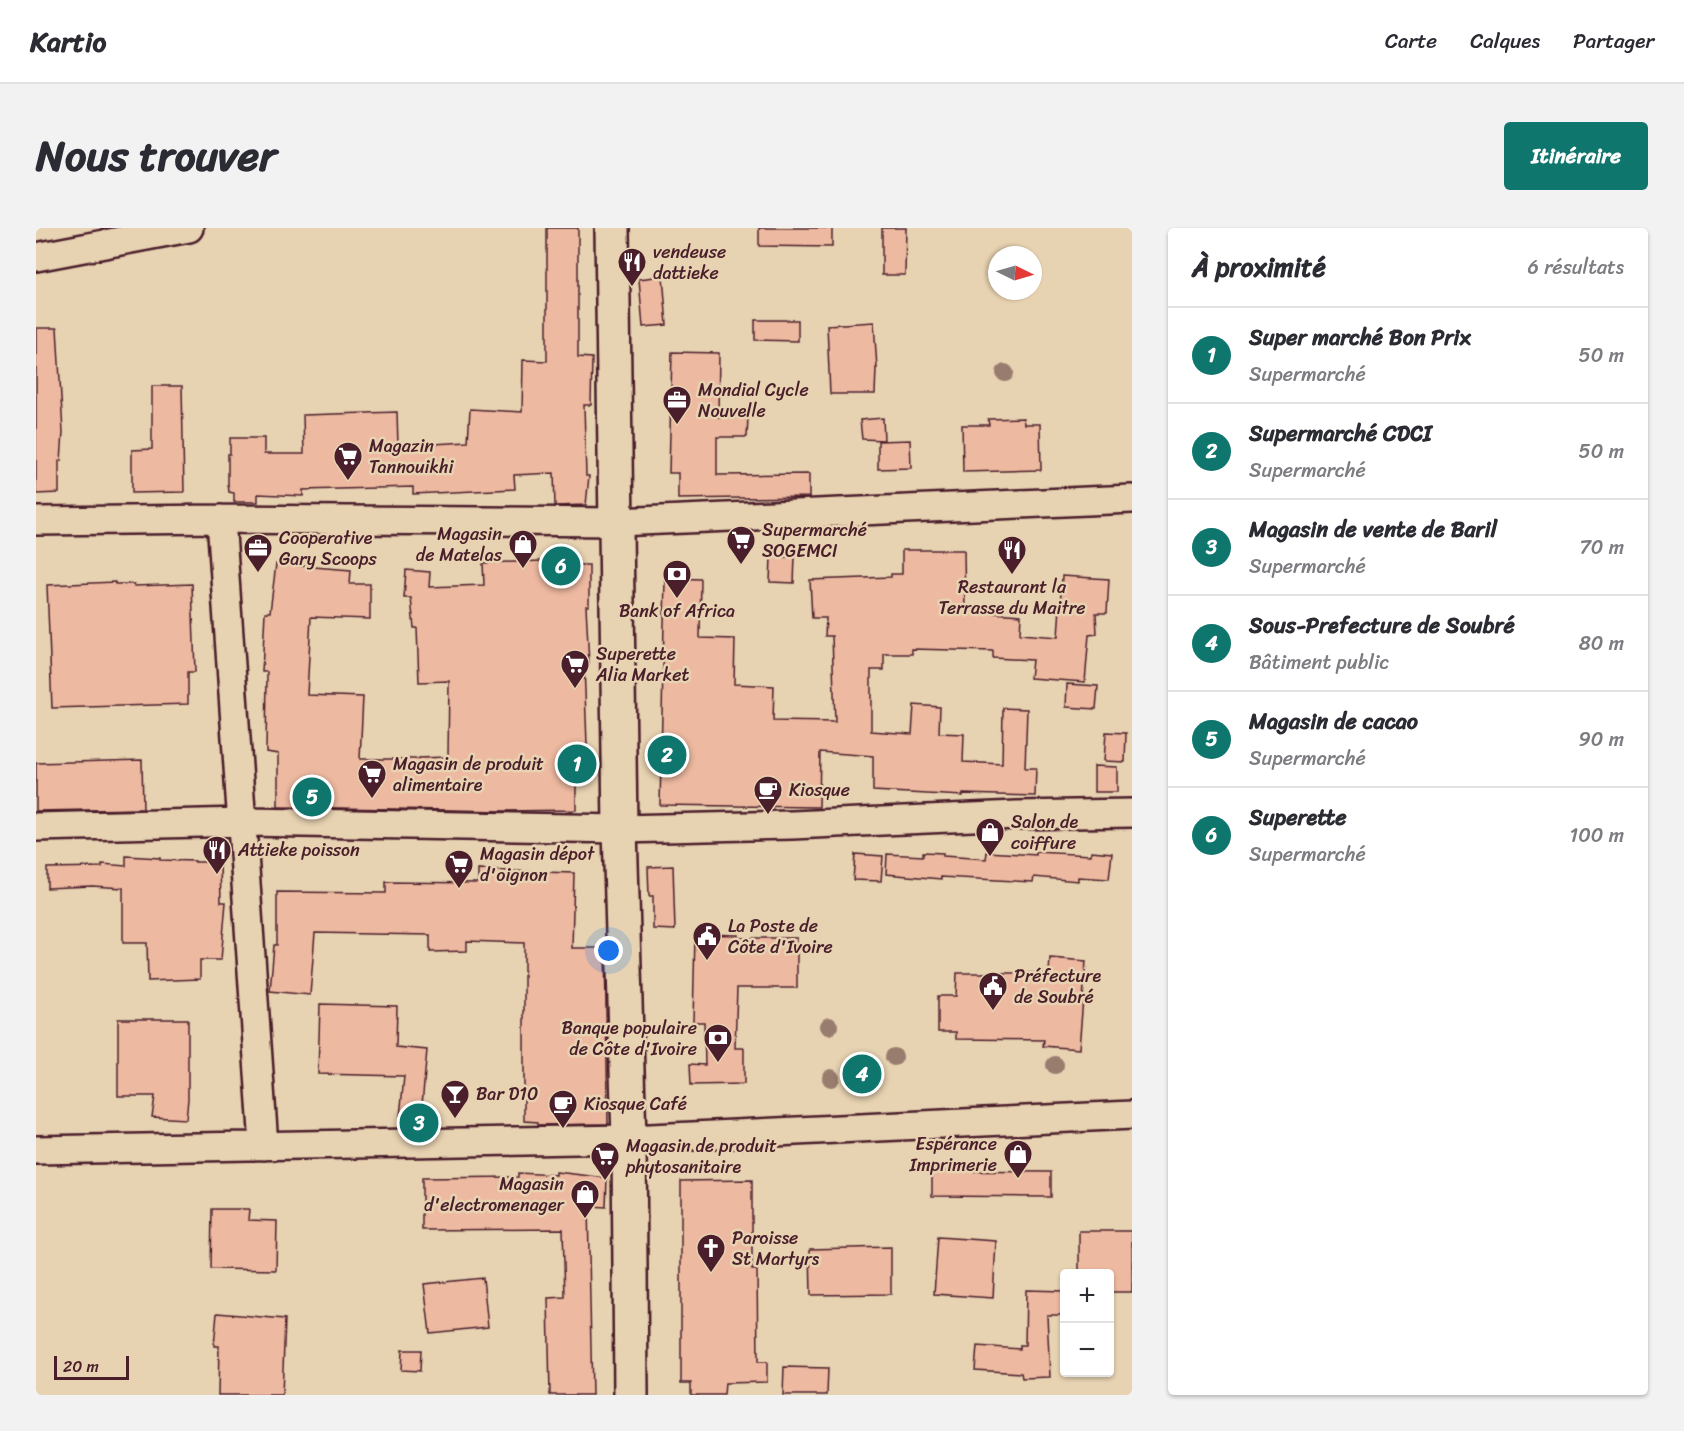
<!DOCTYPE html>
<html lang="fr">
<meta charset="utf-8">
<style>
body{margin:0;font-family:Sriracha,sans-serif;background:#f2f2f3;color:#2b2b33}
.controls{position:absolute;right:18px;bottom:18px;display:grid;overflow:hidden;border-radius:6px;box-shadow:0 2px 4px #0004}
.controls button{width:54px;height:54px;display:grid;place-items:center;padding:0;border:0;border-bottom:2px solid #e1e1e2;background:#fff;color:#2b2b33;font:30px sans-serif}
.compass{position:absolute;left:952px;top:18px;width:54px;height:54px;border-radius:50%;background:#fff;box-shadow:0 2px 4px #0004;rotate:95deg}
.scale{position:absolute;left:18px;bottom:15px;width:75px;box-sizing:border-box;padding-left:6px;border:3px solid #4a1f2b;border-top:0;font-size:16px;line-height:21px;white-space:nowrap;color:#4a1f2b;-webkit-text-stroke:4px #e7d2b1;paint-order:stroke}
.you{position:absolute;left:573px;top:723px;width:21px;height:21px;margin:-15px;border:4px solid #fff;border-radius:50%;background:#1a73e8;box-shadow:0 0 0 9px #1a73e833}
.badge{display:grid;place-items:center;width:39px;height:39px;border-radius:50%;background:#0f766e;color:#fff;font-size:20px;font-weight:700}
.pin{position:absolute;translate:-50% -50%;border:3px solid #fff;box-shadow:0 2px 6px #0006}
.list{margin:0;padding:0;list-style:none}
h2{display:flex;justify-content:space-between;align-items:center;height:78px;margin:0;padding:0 24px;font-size:26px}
h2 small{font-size:20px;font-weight:400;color:#7c7c81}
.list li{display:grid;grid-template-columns:39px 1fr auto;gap:18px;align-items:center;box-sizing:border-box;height:96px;padding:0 24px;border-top:2px solid #e1e1e2}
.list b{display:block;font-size:22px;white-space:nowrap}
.list p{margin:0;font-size:20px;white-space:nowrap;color:#7c7c81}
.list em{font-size:20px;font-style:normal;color:#7c7c81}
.map{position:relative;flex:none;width:1096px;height:1167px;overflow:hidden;border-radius:6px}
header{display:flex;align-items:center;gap:36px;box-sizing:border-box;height:84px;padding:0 30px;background:#fff;border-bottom:2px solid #e1e1e2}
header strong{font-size:28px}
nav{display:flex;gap:33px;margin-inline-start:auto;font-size:21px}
.intro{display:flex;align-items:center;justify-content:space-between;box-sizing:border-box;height:144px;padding:0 36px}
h1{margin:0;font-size:42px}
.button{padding:15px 27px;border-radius:6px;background:#0f766e;color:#fff;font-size:21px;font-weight:700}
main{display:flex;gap:36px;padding:0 36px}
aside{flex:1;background:#fff;border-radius:6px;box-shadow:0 2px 4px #0004}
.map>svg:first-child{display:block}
</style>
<header>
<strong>Kartio</strong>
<nav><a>Carte</a><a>Calques</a><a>Partager</a></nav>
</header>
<div class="intro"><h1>Nous trouver</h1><a class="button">Itinéraire</a></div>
<main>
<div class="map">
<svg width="1096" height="1167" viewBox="0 0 1096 1167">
<rect width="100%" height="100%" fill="#e7d2b1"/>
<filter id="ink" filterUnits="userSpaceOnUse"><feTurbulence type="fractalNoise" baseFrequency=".0167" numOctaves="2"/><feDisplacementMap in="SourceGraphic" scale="12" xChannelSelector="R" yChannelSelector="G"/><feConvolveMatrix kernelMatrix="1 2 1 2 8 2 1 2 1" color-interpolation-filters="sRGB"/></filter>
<g filter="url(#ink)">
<path fill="#edb9a0" stroke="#4a1f2b" stroke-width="1.5" d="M511,0H542V129L556,130L555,177H548L550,248H553L550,277L519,278L518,245L478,247L479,261L377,266V259L267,262V268L222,266V274H198V265L193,264L192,256V226H194V210H228V226H268L267,187L361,184L362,218L432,214L434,181L486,184L487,132L511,133Z
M723,0H796V19L723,18Z
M846,0H870L869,47H846Z
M627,48L631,97L607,99L603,51Z
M719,92H762V113L719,112Z
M838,94L841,140H840L839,166H794L791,97Z
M0,100H21L27,204L25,233H23V265L0,266Z
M636,124L683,125L682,189H712L711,209H681V247L773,246V269L642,271V245H633Z
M116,158H146L148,264L96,265V222L116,221Z
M847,190L848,212L826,211L824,192Z
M987,190L988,196H1004L1005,242L927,244L926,197H953L952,191Z
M874,212L875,240L842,241V213Z
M866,322H928L929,383L985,387L984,406L1022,409L1026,348L1073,351L1071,385H1060L1061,406L1053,407L1049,454L994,450L996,432L957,430V423L876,421V426H848V442H835V503L876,506L878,477L904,479L903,505L928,506L927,534L966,536L967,480L991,481L989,540H1000L999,568L927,566V568L837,563V528L784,524L783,579L624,577L629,350L665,351L664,410L699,411L698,456L738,458L737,493L799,494L796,408H789L790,390H776L774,352L855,349V346H866Z
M735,329H759L758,355L734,354Z
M534,332V337H553V378H550L553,436H548L552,543L540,544V582L469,583L242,579V526L230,524L231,444H226L229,384H234L240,336L315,342L314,356H334V391L275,389L271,467L327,469L324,531H383V530L412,529L413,453L383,454L381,400H378L375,370H368L370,342L394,344L393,359L448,357L447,335Z
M79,354V356H98V358L156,356L159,444H152V476L16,480L11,357Z
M1031,456L1062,458L1060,481L1030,479Z
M1070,504L1090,505L1089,534L1068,533Z
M106,532L107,581L0,583V535Z
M1058,538L1081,539V564H1058Z
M1055,623L1076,625L1073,651L1042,649V653L998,649L997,654L905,649V651L850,646L851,626L887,628V624L907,625V628L950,631L951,624L1000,627V624L1055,627Z
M819,626L847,628L845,653L817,652Z
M90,628L124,630V632L159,633V634H184L185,674H190L185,732H164V751L112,753L111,715H87V660L56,658L11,660V640L66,639V636L90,638Z
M637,638L639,702L617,701V668H613L612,639Z
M442,642L538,645L536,720H569L572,896L502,897V894L488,893V715L431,713V723L394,724V707L279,705L274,767L234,763L238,717H241V664L350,665V654L442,655Z
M659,706L702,707V710H761V760H701L699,820H708V856L655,857L654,836L669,837L668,794H657Z
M1014,730L1050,733L1043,821L1007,818L1008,812L920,811V804H902V768H920L921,745H1013Z
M284,776L361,778L360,819L391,822L386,877H394L392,899H363L368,848L282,846Z
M82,791H152V871L150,891L116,889L119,868H82Z
M896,943L1015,944V969L896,968Z
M520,944L571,950L570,979L552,978L556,1167H514L512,1070L529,1069L527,1001L386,1002V950L482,949V945L520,947Z
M716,952V1042H721L722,1134H731V1154L689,1155L688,1167H655V1155H645V953Z
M176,981H213L212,992L241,993L240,1042L175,1041Z
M1043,1003H1096V1064H1074V1046H1043Z
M902,1009L960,1013L957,1070L898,1066Z
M855,1019V1066L775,1067L774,1021Z
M447,1050L452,1099L394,1105L388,1056Z
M990,1062L1029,1063V1087H1011L1014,1149L986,1150L985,1145L939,1142L941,1118L984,1121V1117H989Z
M181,1085L249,1091L246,1167H182L183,1118H178Z
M366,1122H385L384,1143L365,1142Z
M748,1139L792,1140L791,1167H747Z"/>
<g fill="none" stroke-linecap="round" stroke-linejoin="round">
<g stroke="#4a1f2b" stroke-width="32">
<path id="minor" d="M0,29L153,0
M185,291L228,918
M0,293L185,291L581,294L1096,271
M0,599L207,594L584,601L756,597L981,587L1096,585
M0,922L593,911L1096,887"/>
</g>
<g stroke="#4a1f2b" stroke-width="38">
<path id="tertiary" d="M576,0L584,601L593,911L595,1167"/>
</g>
<use href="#minor" stroke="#e7d2b1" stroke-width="27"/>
<use href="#tertiary" stroke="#e7d2b1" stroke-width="33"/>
</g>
<g fill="#987b6e">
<circle cx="969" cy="145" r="9"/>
<circle cx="793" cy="798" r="9"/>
<circle cx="858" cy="829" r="9"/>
<circle cx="1019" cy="837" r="9"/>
<circle cx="795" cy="850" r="9"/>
</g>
</g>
<defs>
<g id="restaurant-pin" transform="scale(1.5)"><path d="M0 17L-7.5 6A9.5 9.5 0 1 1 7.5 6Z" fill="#4a1f2b" stroke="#e7d2b1"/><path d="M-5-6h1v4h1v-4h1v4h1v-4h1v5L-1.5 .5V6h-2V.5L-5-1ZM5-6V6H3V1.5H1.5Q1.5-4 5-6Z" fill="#fff"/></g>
<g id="office-pin" transform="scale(1.5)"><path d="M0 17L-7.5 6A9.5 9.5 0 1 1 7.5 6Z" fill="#4a1f2b" stroke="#e7d2b1"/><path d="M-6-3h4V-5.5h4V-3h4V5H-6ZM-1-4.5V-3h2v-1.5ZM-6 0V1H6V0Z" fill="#fff"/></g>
<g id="supermarket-pin" transform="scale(1.5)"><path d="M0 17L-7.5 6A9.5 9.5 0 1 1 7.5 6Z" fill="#4a1f2b" stroke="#e7d2b1"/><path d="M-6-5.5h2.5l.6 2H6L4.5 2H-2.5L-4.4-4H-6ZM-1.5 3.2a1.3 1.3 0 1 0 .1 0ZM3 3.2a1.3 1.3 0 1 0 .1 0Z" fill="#fff"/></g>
<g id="shop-pin" transform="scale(1.5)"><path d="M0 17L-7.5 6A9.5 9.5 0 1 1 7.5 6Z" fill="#4a1f2b" stroke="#e7d2b1"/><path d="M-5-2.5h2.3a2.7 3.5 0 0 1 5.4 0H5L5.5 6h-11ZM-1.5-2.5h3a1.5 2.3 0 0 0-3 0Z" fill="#fff"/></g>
<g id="bank-pin" transform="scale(1.5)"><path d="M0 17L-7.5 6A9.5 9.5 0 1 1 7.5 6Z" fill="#4a1f2b" stroke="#e7d2b1"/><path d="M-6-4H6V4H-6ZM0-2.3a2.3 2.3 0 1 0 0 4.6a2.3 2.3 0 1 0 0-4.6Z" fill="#fff"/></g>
<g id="cafe-pin" transform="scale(1.5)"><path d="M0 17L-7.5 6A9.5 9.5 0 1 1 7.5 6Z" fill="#4a1f2b" stroke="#e7d2b1"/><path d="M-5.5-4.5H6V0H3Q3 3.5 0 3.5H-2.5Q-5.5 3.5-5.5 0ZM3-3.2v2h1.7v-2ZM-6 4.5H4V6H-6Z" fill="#fff"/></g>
<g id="civic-pin" transform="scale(1.5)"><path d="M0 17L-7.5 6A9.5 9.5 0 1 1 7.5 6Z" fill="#4a1f2b" stroke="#e7d2b1"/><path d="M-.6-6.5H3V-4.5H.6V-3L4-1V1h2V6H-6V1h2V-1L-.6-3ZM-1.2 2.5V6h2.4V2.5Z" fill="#fff"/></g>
<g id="bar-pin" transform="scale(1.5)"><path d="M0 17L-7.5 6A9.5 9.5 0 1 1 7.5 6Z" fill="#4a1f2b" stroke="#e7d2b1"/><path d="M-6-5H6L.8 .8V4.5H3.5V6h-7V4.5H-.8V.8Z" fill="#fff"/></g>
<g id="church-pin" transform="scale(1.5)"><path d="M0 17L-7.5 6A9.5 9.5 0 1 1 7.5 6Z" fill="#4a1f2b" stroke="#e7d2b1"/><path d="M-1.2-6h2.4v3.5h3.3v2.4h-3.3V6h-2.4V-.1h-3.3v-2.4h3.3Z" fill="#fff"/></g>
</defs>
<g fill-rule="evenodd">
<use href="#restaurant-pin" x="596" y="34"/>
<use href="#office-pin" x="641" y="172"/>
<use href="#supermarket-pin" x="312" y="228"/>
<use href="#supermarket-pin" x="705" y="312"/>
<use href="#shop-pin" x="487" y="316"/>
<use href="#office-pin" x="222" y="320"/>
<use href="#restaurant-pin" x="976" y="322"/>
<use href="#bank-pin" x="641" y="346"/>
<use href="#supermarket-pin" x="539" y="436"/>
<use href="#supermarket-pin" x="336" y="546"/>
<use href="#cafe-pin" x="732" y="562"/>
<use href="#shop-pin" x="954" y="604"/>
<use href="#restaurant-pin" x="181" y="622"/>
<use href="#supermarket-pin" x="423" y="636"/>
<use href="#civic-pin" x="671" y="708"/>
<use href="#civic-pin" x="957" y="758"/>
<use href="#bank-pin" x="682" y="810"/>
<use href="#bar-pin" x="419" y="866"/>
<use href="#cafe-pin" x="527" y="876"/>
<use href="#shop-pin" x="982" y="926"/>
<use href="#supermarket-pin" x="569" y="928"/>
<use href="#shop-pin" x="549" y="966"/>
<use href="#church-pin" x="675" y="1020"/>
</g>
<g text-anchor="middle" stroke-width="5" stroke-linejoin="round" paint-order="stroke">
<g font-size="18" fill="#4a1f2b" stroke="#e7d2b1" text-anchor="start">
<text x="617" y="30">vendeuse<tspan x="617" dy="21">dattieke</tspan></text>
<text x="662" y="168">Mondial Cycle<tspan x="662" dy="21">Nouvelle</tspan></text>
<text x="333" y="224">Magazin<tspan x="333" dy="21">Tannouikhi</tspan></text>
<text x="726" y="308">Supermarché<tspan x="726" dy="21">SOGEMCI</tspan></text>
<text x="466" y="312" text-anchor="end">Magasin<tspan x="466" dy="21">de Matelas</tspan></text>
<text x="243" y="316">Cooperative<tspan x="243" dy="21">Gary Scoops</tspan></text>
<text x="976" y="365" text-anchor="middle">Restaurant la<tspan x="976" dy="21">Terrasse du Maitre</tspan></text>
<text x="641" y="389" text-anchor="middle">Bank of Africa</text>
<text x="560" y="432">Superette<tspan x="560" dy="21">Alia Market</tspan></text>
<text x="357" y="542">Magasin de produit<tspan x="357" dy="21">alimentaire</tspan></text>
<text x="753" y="568">Kiosque</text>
<text x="975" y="600">Salon de<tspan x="975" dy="21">coiffure</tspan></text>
<text x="202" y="628">Attieke poisson</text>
<text x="444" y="632">Magasin dépot<tspan x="444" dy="21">d'oignon</tspan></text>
<text x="692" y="704">La Poste de<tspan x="692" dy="21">Côte d'Ivoire</tspan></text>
<text x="978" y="754">Préfecture<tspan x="978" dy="21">de Soubré</tspan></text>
<text x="661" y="806" text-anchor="end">Banque populaire<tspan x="661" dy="21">de Côte d'Ivoire</tspan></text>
<text x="440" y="872">Bar D10</text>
<text x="548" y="882">Kiosque Café</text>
<text x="961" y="922" text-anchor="end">Espérance<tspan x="961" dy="21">Imprimerie</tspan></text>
<text x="590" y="924">Magasin de produit<tspan x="590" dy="21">phytosanitaire</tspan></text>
<text x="528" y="962" text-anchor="end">Magasin<tspan x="528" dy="21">d'electromenager</tspan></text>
<text x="696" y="1016">Paroisse<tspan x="696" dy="21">St Martyrs</tspan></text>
</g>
</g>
</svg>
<div class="controls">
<button>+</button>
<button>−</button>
</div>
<svg class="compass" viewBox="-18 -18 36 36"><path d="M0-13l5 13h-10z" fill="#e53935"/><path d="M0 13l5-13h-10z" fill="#7c7c81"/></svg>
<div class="scale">20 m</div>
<div class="you"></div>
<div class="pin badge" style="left:541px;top:536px">1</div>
<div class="pin badge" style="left:631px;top:527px">2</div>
<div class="pin badge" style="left:383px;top:895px">3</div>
<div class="pin badge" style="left:826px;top:846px">4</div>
<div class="pin badge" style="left:276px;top:569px">5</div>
<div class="pin badge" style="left:525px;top:338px">6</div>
</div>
<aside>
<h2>À proximité<small>6 résultats</small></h2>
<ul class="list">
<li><span class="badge">1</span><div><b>Super marché Bon Prix</b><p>Supermarché</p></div><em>50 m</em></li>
<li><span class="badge">2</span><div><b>Supermarché CDCI</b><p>Supermarché</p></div><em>50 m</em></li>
<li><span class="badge">3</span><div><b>Magasin de vente de Baril</b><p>Supermarché</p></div><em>70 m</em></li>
<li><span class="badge">4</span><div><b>Sous-Prefecture de Soubré</b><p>Bâtiment public</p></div><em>80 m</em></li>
<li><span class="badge">5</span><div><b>Magasin de cacao</b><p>Supermarché</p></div><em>90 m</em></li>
<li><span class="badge">6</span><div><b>Superette</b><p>Supermarché</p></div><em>100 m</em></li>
</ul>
</aside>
</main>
